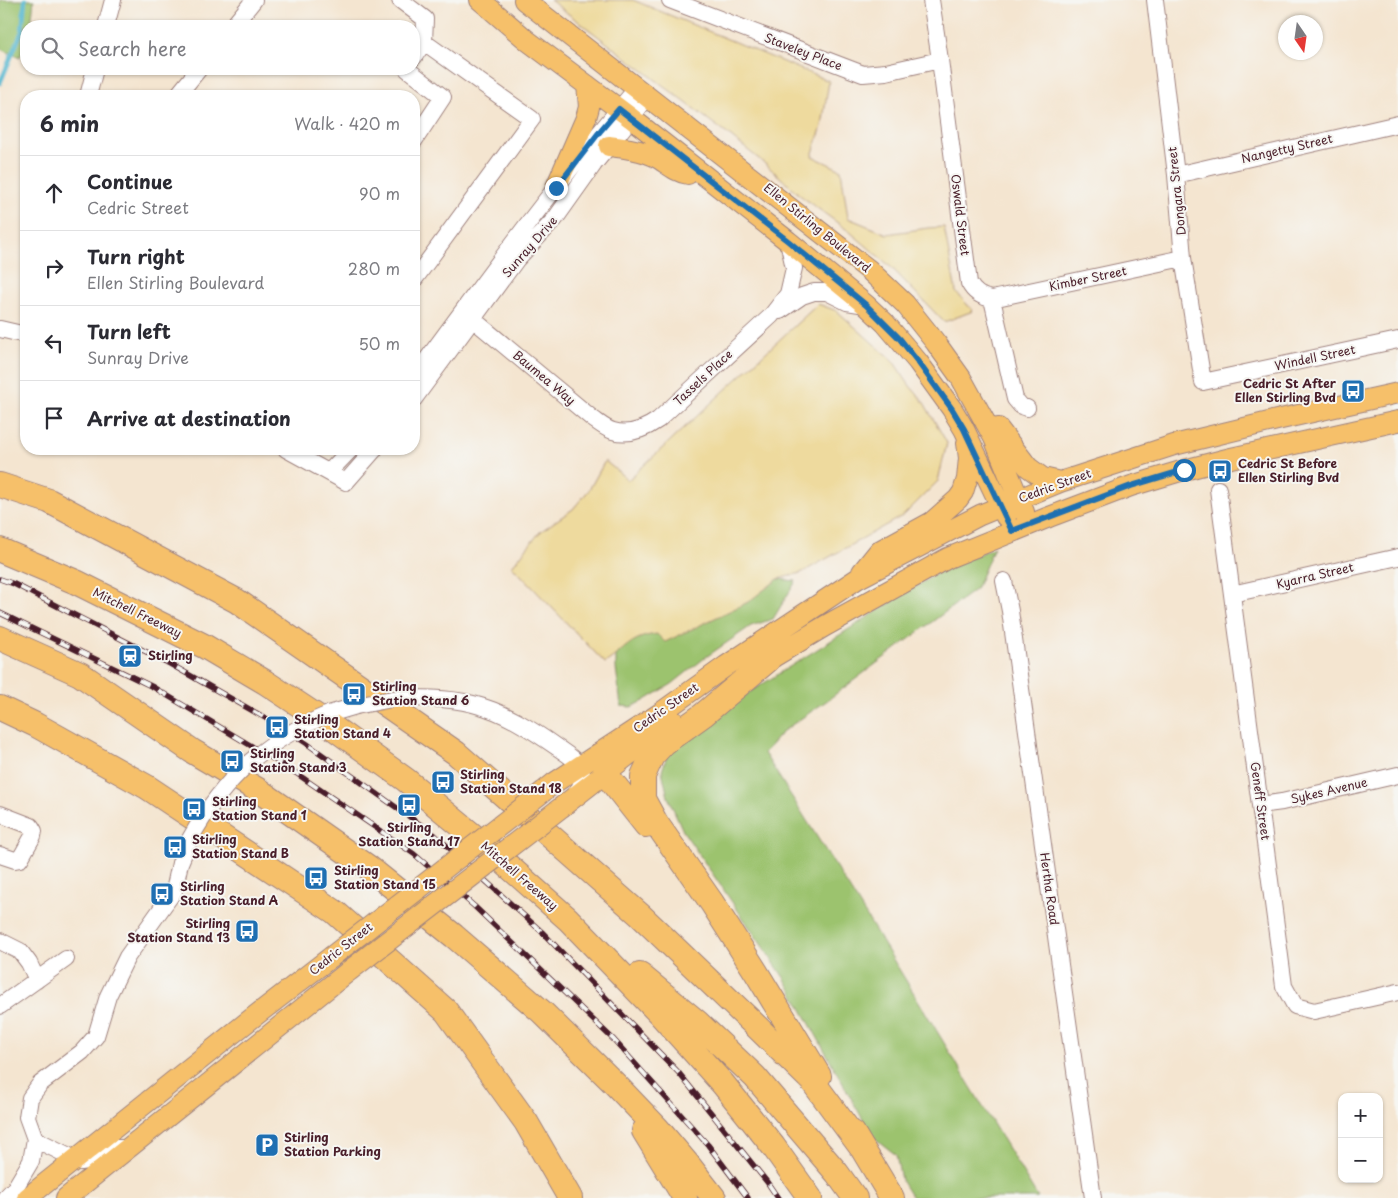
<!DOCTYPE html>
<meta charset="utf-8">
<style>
body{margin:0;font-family:"Playpen Sans",sans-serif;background:#f2f2f3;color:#2b2b33}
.controls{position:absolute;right:15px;bottom:15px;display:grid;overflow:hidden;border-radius:10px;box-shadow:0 1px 4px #0004}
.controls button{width:45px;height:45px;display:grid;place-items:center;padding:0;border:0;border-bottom:1px solid #e1e1e2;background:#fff;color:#2b2b33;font:25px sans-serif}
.compass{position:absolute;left:1278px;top:15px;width:45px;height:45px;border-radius:50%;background:#fff;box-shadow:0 1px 4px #0004;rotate:167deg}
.stop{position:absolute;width:15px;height:15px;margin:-11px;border:4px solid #1f6fb2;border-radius:50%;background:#fff}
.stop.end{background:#1f6fb2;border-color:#fff;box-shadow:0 1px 5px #0008}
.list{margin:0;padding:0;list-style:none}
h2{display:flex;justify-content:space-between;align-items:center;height:65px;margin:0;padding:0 20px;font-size:21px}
h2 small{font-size:16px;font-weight:400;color:#7c7c81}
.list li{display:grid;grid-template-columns:32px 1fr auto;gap:15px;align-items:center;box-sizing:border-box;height:75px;padding:0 20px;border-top:1px solid #e1e1e2}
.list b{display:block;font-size:19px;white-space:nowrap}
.list p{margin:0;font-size:16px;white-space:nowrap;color:#7c7c81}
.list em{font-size:16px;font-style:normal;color:#7c7c81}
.icon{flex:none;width:28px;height:28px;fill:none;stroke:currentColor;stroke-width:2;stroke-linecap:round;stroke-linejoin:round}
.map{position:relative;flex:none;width:1398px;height:1198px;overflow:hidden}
.search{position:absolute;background:#fff;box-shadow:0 1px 4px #0004;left:20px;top:20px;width:400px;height:55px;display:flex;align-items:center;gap:12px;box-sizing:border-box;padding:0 18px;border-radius:20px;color:#7c7c81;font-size:19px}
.panel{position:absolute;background:#fff;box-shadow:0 1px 4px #0004;left:20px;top:90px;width:400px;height:365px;border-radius:20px}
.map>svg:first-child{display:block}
</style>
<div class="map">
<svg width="1398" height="1198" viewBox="0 0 1398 1198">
<rect width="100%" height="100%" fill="#f6f6f2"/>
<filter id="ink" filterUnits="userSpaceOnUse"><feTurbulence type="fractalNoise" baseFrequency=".02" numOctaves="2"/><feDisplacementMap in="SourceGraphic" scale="10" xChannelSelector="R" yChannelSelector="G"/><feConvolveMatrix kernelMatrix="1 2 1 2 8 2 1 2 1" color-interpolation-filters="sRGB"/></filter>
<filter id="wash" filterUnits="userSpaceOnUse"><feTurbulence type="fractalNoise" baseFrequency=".0096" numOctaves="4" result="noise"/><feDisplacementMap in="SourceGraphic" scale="20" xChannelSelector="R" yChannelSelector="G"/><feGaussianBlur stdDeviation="1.12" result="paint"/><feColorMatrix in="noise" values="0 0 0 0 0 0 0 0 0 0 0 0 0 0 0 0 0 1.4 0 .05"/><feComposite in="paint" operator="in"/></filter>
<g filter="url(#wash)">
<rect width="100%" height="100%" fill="#f4e5d0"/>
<path fill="#9cc36e" stroke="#73714c" d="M0,0H34L31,26H26V43L20,57L0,49Z
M994,547L976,589L825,702L783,731L764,753C858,900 948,1049 1038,1198H912L901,1180L896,1155L872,1136L785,979L683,831L668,797L662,771L668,752L731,704L934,575Z
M778,579L796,581L773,619L751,626L706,657L672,684L644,701L631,707L621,706L616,668V656C629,642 638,636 657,634L665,642L748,602Z"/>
<path fill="#eeda9e" stroke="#9c7c64" d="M550,0H633L829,81L822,126L812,156L841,170L848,218L887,234L928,228L944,227L956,292L973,311L944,322L891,267L850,232L801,196L763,162L726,133Z
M818,304L837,311L893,361L910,386L923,401L947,443L938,481L904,515L801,573L778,579L748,602L665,642L657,634C630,637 626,649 605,663L512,566L540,532L573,509L589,490L605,461L628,480Z"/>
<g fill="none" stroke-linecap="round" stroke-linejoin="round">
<path stroke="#51b6cf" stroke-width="4.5" d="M0,83L22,31L25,0"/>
</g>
</g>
<g filter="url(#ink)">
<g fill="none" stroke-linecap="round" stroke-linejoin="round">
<g stroke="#9f827e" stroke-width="18">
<path id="minor" d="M400,0L425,19L424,42
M670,0L863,74L886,72L940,60
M931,0L940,60L969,283C974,293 981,297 992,299L1015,399L1021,406L1027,408
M1155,0L1176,175L1183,258L1203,382L1398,340
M106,26L113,0
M233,26L254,0
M414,57L424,42L532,119L414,280
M407,69L443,97L414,141
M88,96L95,69
M177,96L199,69
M1176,175L1398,124
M992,299L1183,258
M463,311L593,419C599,423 606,429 613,431C630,436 645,429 658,420L771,316L788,294L794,268L788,241
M780,311L802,296L814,292H827L847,302L866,305
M0,329L26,335
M414,377C486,279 558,180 637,88
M414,399L517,259L555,219L594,164L609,146L648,96
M286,449L346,482L375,449
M329,472L351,449
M1218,489L1284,986L1295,1006L1314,1011L1398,992
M1004,581L1010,611L1093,1198
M1232,594L1398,557
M392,699C419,698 446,697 473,704C505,712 531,729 558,748C565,753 574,758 579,765C585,775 582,789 573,796
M329,714L356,706
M1260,805L1282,802L1398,775
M0,814L31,826L34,831L33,836L20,859L15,860L0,855
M0,941L20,951L29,963L37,980
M0,1006L66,959
M35,1139L81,1162L94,1160L105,1152L117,1148H128
M5,1198L15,1188L31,1161L35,1139L27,1117L30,1098L40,1084L82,1052L96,1036L108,996L127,957L174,891L180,863L190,839"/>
</g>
<g stroke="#9f827e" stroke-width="22">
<path id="major" d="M480,0L528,41L631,118L788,241L866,305L885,323L918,362L952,409L964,429L1006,517
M524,0L869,270L905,304L936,343L961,378L994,438L1024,512
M609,146C625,148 642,150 656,157C667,163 675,172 688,174
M556,187L586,118L589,107L587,85
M998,428L1028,467L1043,478L1060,482
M862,572L879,551L932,522L958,499L963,492L967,479L969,458L967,443
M755,668L825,626L948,558L1049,517L1131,486L1184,470L1231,458L1398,421
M544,791L554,783L659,714L726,666L857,579L980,515L1060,482L1174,445L1281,419L1398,393
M563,806L627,756L675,722
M27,1198L251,1019L331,957
M66,1198L349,971"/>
</g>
<g stroke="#9f827e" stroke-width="26">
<path id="highway" d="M0,485L49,501L237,601L456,753L640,915L757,1027L813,1082L861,1147
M0,550L76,582L204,646L265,682L324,721L406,780L488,848L568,919L660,1014L723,1084L773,1146L810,1198
M0,638L80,674L192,751L258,790L368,867L454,936L542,1012L614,1083L657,1128L690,1167L714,1198
M768,660L703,715L664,743L652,756L643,776V799L656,823L712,903L756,972L819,1076
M0,708L36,725L147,787L335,912L446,1011L526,1122L570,1198
M605,773L646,825
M640,975L697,1022L755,1077L837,1173L855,1198
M644,1131L685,1198
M853,1133L892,1198"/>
</g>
<use href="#minor" stroke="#fff" stroke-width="16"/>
<use href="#major" stroke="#f6c06b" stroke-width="20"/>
<use href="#highway" stroke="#f6c06b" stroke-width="24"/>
<g stroke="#4a1f2b" stroke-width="5.5">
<path id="rail" d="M0,579L14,584L170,664L283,728L306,743L435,835L542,932L678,1072L767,1182L778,1198
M0,613L153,687L290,769L414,854L474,906L614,1040L708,1145L748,1198"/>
</g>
<use href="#rail" stroke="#f6f6f2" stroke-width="4" stroke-dasharray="11" stroke-linecap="butt"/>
<g stroke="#9f827e" stroke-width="18" stroke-linecap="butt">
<path id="minor-bridge" d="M356,706L392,699
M190,839C224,778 264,741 329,714"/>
</g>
<g stroke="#9f827e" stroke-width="22" stroke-linecap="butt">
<path id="major-bridge" d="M331,957L544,791
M349,971L563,806"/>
</g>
<use href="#minor-bridge" stroke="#fff" stroke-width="16"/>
<use href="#major-bridge" stroke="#f6c06b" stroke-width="20"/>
</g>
</g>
<g fill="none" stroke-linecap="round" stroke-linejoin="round" filter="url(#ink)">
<path stroke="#1f6fb2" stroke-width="6" d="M556,188L601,130L619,109L788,241L866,305L900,339L918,362L952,409L964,429L1012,531L1131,486L1184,470"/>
</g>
<defs>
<g id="bus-square" transform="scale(1.25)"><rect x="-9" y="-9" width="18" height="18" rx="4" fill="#1f6fb2" stroke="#f6f6f2"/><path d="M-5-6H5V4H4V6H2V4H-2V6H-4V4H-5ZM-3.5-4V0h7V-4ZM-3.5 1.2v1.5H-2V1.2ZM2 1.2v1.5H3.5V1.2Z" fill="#fff"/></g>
<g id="station-square" transform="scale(1.25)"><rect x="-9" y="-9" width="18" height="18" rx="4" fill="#1f6fb2" stroke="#f6f6f2"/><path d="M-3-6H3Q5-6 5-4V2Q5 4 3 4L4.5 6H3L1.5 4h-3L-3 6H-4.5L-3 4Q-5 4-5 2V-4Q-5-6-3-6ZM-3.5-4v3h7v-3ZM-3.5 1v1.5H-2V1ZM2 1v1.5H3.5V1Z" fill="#fff"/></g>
<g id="parking-square" transform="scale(1.25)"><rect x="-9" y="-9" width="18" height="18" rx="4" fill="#1f6fb2" stroke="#f6f6f2"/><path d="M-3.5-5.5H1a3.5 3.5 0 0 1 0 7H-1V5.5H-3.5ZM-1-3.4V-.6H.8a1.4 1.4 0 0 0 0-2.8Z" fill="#fff"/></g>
</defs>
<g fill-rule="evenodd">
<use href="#bus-square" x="1353" y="391"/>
<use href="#bus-square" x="1220" y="471"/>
<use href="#station-square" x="130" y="656"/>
<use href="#bus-square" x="354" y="694"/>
<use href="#bus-square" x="277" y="727"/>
<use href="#bus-square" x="232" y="761"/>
<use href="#bus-square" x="443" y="782"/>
<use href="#bus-square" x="409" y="805"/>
<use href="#bus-square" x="194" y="809"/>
<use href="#bus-square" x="175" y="847"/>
<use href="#bus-square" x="316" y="878"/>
<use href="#bus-square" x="162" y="894"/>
<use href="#bus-square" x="247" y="931"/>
<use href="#parking-square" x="267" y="1145"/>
</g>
<g text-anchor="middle" stroke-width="4" stroke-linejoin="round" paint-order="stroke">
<g font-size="12" fill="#4a1f2b" stroke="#f6f6f2">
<text transform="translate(803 52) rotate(21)" y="4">Staveley Place</text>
<text transform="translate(1287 149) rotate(-13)" y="4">Nangetty Street</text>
<text transform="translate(1177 191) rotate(-96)" y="4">Dongara Street</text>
<text transform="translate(960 215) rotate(83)" y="4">Oswald Street</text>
<text transform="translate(817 228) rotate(39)" y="4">Ellen Stirling Boulevard</text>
<text transform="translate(530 247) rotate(-49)" y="4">Sunray Drive</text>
<text transform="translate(1088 279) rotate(-12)" y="4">Kimber Street</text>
<text transform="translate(1315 358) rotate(-12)" y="4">Windell Street</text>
<text transform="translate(544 378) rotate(40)" y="4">Baumea Way</text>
<text transform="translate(703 378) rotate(-43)" y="4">Tassels Place</text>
<text transform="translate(1055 486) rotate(-20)" y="4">Cedric Street</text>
<text transform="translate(1315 576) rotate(-13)" y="4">Kyarra Street</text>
<text transform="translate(137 613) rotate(26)" y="4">Mitchell Freeway</text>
<text transform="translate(666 708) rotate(-35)" y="4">Cedric Street</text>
<text transform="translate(1329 791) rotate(-13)" y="4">Sykes Avenue</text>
<text transform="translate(1260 801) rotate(82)" y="4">Geneff Street</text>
<text transform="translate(519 876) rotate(41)" y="4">Mitchell Freeway</text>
<text transform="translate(1049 889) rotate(82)" y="4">Hertha Road</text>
<text transform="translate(341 949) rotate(-38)" y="4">Cedric Street</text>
</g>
<g font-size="12" font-weight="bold" fill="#4a1f2b" stroke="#f6f6f2" text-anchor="start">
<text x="1336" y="388" text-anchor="end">Cedric St After<tspan x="1336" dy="14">Ellen Stirling Bvd</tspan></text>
<text x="1238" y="468">Cedric St Before<tspan x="1238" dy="14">Ellen Stirling Bvd</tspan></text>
<text x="148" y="660">Stirling</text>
<text x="372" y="691">Stirling<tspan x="372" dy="14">Station Stand 6</tspan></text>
<text x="294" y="724">Stirling<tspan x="294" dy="14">Station Stand 4</tspan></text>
<text x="250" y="758">Stirling<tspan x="250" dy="14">Station Stand 3</tspan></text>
<text x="460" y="779">Stirling<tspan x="460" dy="14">Station Stand 18</tspan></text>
<text x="212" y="806">Stirling<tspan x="212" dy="14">Station Stand 1</tspan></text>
<text x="409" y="832" text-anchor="middle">Stirling<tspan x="409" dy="14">Station Stand 17</tspan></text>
<text x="192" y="844">Stirling<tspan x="192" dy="14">Station Stand B</tspan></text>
<text x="334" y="875">Stirling<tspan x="334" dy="14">Station Stand 15</tspan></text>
<text x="180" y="891">Stirling<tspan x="180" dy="14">Station Stand A</tspan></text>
<text x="230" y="928" text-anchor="end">Stirling<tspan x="230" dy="14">Station Stand 13</tspan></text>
<text x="284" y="1142">Stirling<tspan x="284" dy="14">Station Parking</tspan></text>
</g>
</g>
</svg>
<div class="controls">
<button>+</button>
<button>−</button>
</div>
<svg class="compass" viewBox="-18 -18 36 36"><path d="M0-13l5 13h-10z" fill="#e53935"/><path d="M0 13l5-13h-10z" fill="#7c7c81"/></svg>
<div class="stop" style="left:1184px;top:470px"></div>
<div class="stop end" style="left:556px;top:188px"></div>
<div class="search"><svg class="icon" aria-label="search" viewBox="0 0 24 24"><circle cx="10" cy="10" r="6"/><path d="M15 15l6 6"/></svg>Search here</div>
<section class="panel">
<h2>6 min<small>Walk · 420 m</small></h2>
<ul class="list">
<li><svg class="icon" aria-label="ahead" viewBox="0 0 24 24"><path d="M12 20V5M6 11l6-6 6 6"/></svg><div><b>Continue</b><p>Cedric Street</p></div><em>90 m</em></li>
<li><svg class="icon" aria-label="right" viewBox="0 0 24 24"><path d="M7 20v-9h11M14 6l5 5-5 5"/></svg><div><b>Turn right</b><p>Ellen Stirling Boulevard</p></div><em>280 m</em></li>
<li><svg class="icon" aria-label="left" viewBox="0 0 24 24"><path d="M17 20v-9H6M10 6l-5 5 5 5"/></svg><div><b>Turn left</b><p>Sunray Drive</p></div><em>50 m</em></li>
<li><svg class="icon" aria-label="arrive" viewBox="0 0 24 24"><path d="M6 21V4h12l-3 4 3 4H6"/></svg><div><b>Arrive at destination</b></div></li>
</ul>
</section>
</div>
